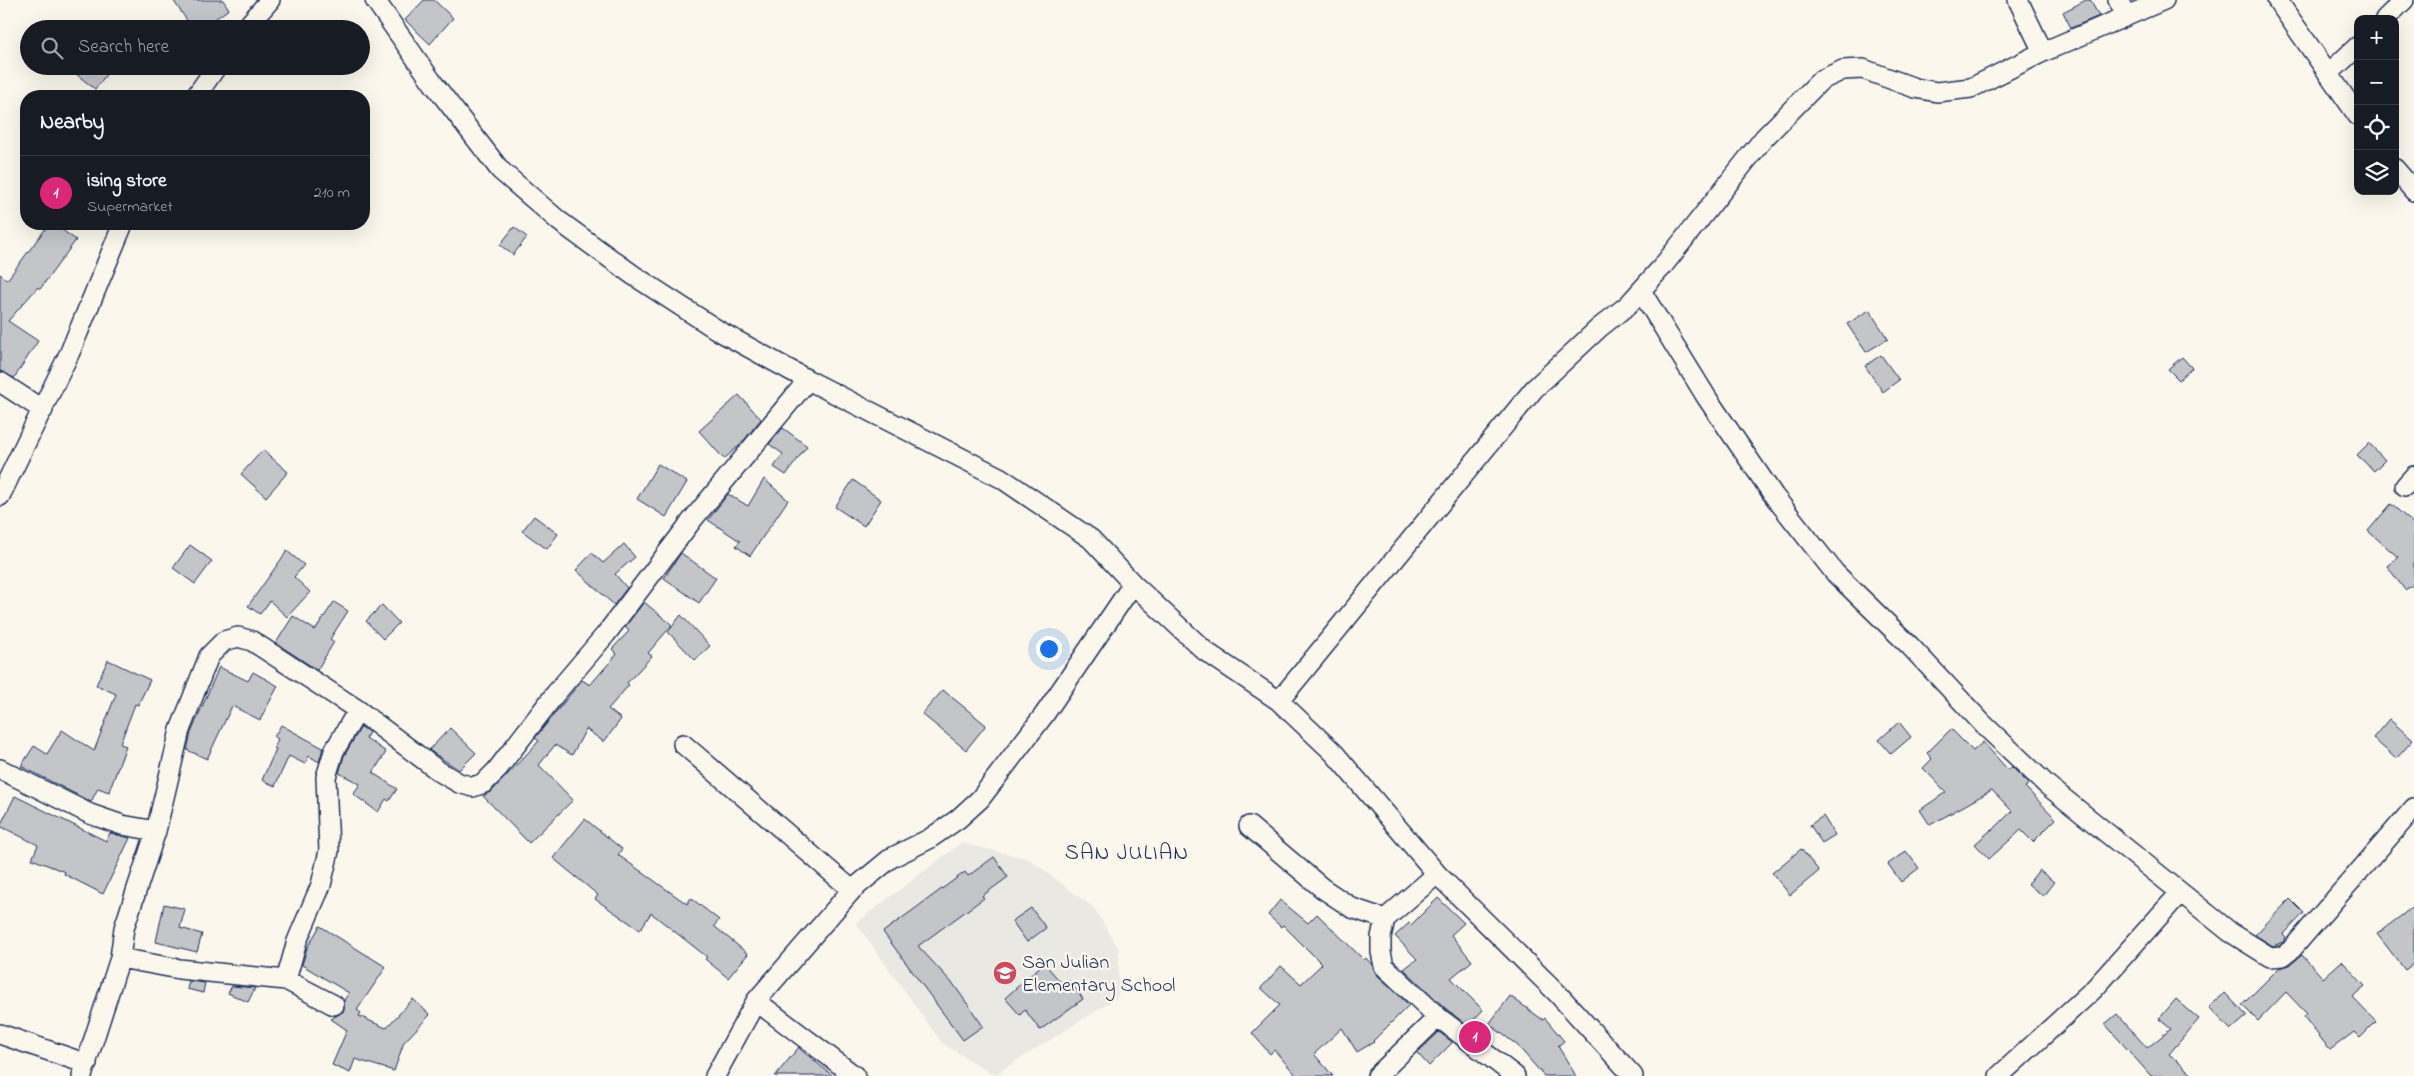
<!DOCTYPE html>
<meta charset="utf-8">
<style>
body{margin:0;font-family:"Indie Flower",sans-serif;background:#20242c;color:#f1f3f6}
.controls{position:absolute;right:15px;top:15px;display:grid;overflow:hidden;border-radius:10px;box-shadow:0 5px 20px #0002}
.controls button{width:45px;height:45px;display:grid;place-items:center;padding:0;border:0;border-bottom:1px solid #363941;background:#171b24;color:#f1f3f6;font:25px sans-serif}
.you{position:absolute;left:1048px;top:648px;width:18px;height:18px;margin:-12px;border:4px solid #fff;border-radius:50%;background:#1a73e8;box-shadow:0 0 0 8px #1a73e833}
.badge{display:grid;place-items:center;width:32px;height:32px;border-radius:50%;background:#db2777;color:#fff;font-size:16px;font-weight:700}
.pin{position:absolute;translate:-50% -50%;border:2px solid #fff;box-shadow:0 1px 5px #0006}
.list{margin:0;padding:0;list-style:none}
h2{display:flex;justify-content:space-between;align-items:center;height:65px;margin:0;padding:0 20px;font-size:21px}
h2 small{font-size:16px;font-weight:400;color:#9ea1a6}
.list li{display:grid;grid-template-columns:32px 1fr auto;gap:15px;align-items:center;box-sizing:border-box;height:75px;padding:0 20px;border-top:1px solid #363941}
.list b{display:block;font-size:19px;white-space:nowrap}
.list p{margin:0;font-size:16px;white-space:nowrap;color:#9ea1a6}
.list em{font-size:16px;font-style:normal;color:#9ea1a6}
.icon{flex:none;width:28px;height:28px;fill:none;stroke:currentColor;stroke-width:2;stroke-linecap:round;stroke-linejoin:round}
.map{position:relative;flex:none;width:2414px;height:1076px;overflow:hidden}
.search{position:absolute;background:#171b24;box-shadow:0 5px 20px #0002;left:20px;top:20px;width:350px;height:55px;display:flex;align-items:center;gap:12px;box-sizing:border-box;padding:0 18px;border-radius:28px;color:#9ea1a6;font-size:19px}
.panel{position:absolute;background:#171b24;box-shadow:0 5px 20px #0002;left:20px;top:90px;width:350px;height:140px;border-radius:20px}
.map>svg:first-child{display:block}
</style>
<div class="map">
<svg width="2414" height="1076" viewBox="0 0 2414 1076">
<rect width="100%" height="100%" fill="#fbf7ec"/>
<filter id="ink" filterUnits="userSpaceOnUse"><feTurbulence type="fractalNoise" baseFrequency=".02" numOctaves="2"/><feDisplacementMap in="SourceGraphic" scale="10" xChannelSelector="R" yChannelSelector="G"/><feConvolveMatrix kernelMatrix="1 2 1 2 8 2 1 2 1" color-interpolation-filters="sRGB"/></filter>
<g filter="url(#ink)">
<path fill="#eae8e2" d="M961,843L1029,859L1094,908L1119,949L1118,997L994,1075L942,1043L856,923Z"/>
<path fill="#c3c5c9" stroke="#1b2f5e" d="M173,0H223L229,9L201,29H193Z
M424,0H434L453,18L430,44L405,20Z
M2086,0H2090L2099,16L2071,28L2063,12Z
M66,66H113L95,89Z
M49,224H54L76,240L40,289L38,287L8,321L38,341L14,378L0,371V274L7,280Z
M514,227L527,237L513,255L500,245Z
M1869,310L1888,339L1866,352L1847,324Z
M1881,355L1899,380L1883,392L1865,366Z
M2182,357L2192,368L2179,380L2168,369Z
M739,395L761,419L741,444L724,459L699,431Z
M783,428L807,446L786,475L774,467L783,454L769,444Z
M2369,443L2385,460L2374,471L2357,455Z
M263,450L288,472L266,497L241,474Z
M658,464L687,482L666,517L637,499Z
M764,479L788,500L750,556L736,546L740,541L708,520L728,494L748,506Z
M853,480L881,500L864,526L835,507Z
M2391,504L2414,524V584L2405,590L2387,566L2398,557L2368,531Z
M534,516L558,534L547,549L522,531Z
M624,544L635,557L615,574L627,588L614,605L576,570L592,553L603,563Z
M190,545L212,561L195,584L173,568Z
M287,551L304,565L294,577L310,592L287,617L270,601L260,614L248,606Z
M681,553L716,578L699,603L664,578Z
M334,602L348,611L330,639L334,642L317,670L276,643L293,616L315,630Z
M644,602L672,625L648,653L652,656L627,683L629,685L608,709L621,719L604,742L586,729L572,755L555,745L539,765L573,800L529,843L483,796L492,791L539,741L535,738L582,680L590,685L617,654L612,649L629,631L625,627Z
M382,605L399,623L383,639L366,621Z
M681,615L710,646L695,660L668,632Z
M108,660L150,680L138,705L135,704L120,744L126,746L109,792L98,788L91,802L21,766L34,746L47,754L62,730L94,751L116,694L96,685Z
M219,667L248,681L253,672L278,686L260,720L232,706L207,759L187,750L191,733Z
M943,690L986,725L966,750L922,714Z
M2389,719L2413,740L2396,759L2373,738Z
M1899,722L1911,737L1891,754L1879,740Z
M281,725L323,748L319,762L309,756L305,764L289,756L275,786L262,780L276,749L274,748L278,739L274,737Z
M361,727L369,732L366,738L386,752L373,773L397,789L389,801L386,799L378,812L353,794L360,784L339,773L344,756Z
M450,728L476,753L459,770L429,750Z
M1951,729L1973,751L1983,742L2008,770L2012,767L2029,784L2025,787L2056,819L2033,842L2021,830L1989,859L1975,844L1991,830L1992,831L2012,811L1992,790L1930,825L1920,810L1946,792L1923,768L1932,759L1927,753Z
M15,796L106,841L110,833L130,838L103,894L64,874L65,872L32,859L38,845L0,826Z
M1823,816L1835,835L1822,843L1810,825Z
M585,819L622,849L618,855L687,904L691,898L719,920L714,926L748,954L728,978L705,959L707,957L651,913L640,930L595,899L598,895L553,858Z
M1801,849L1819,871L1790,895L1772,873Z
M1906,851L1919,868L1901,882L1888,864Z
M994,857L1008,877L982,896L984,898L918,946L954,985L983,1026L963,1040L883,932L965,872L968,876Z
M2039,870L2054,882L2043,896L2028,884Z
M1438,898L1464,923L1451,935L1472,961L1451,978L1483,1010L1468,1026L1445,1008L1404,969L1417,959L1395,936L1409,923L1411,925Z
M2290,899L2304,913L2283,935L2286,938L2283,942L2273,946L2255,935Z
M1280,900L1308,923L1317,914L1364,960L1366,958L1372,965L1376,974L1409,1005L1373,1041L1374,1042L1357,1052L1342,1028L1314,1054L1333,1076H1297L1274,1050L1270,1054L1252,1033L1280,1005L1261,988L1281,966L1301,984L1322,964L1283,925L1281,927L1268,915Z
M164,904L185,909L180,928L202,934L197,952L156,942Z
M2414,906V963L2405,970L2377,934Z
M1031,908L1046,928L1027,942L1012,921Z
M320,926L386,967L357,1010L361,1013L359,1016L386,1028L413,999L430,1015L404,1042L394,1071L355,1059L350,1073L332,1065L347,1030L331,1019L344,1011V1000L349,993L302,965L307,948Z
M2302,955L2323,978L2342,961L2365,986L2352,997L2376,1022L2360,1038L2354,1032L2330,1050L2304,1017L2307,1014L2286,992L2258,1021L2242,1005L2279,968L2290,965Z
M1044,963L1064,986L1070,981L1083,999L1040,1030L1025,1010L1020,1015L1005,998Z
M189,981L205,983L203,993L187,989Z
M232,986L255,988L248,1002L228,993Z
M2225,993L2247,1016L2231,1030L2209,1007Z
M1510,996L1543,1020L1545,1018L1564,1041L1558,1046L1576,1076H1544L1517,1045L1489,1024Z
M2176,999L2199,1019L2169,1054L2194,1076H2151L2105,1024L2117,1014L2147,1048L2171,1029L2159,1019Z
M1439,1032L1452,1042L1451,1044L1429,1066L1417,1053Z
M799,1047L800,1049L833,1076H775Z"/>
<g fill="none" stroke-linecap="round" stroke-linejoin="round">
<g stroke="#1b2f5e" stroke-width="22">
<path id="street" d="M375,0L433,83L500,170L559,221L633,275L719,331L808,380L1001,478L1091,539L1133,584L1205,651L1279,701L1334,753L1437,874L1557,993L1633,1076
M2018,0L2043,52
M2118,0L2127,16
M2277,0L2358,116
M2385,19L2404,0
M245,29L270,0
M2328,74L2358,46
M196,96L217,66
M2395,169L2414,191
M1641,291L1707,398L1774,496L1835,573L1910,646L1983,724L2047,785L2230,932L2270,957L2283,956L2291,950L2414,808
M0,382L43,410
M2405,486L2414,476
M0,496L70,352L123,224
M1279,701L1534,389L1599,328L1628,305L1662,267L1764,138L1821,80L1843,70L1863,69L1915,88L1937,92L1971,88L2043,52L2164,0
M683,744L852,890
M0,769L90,814L122,825L156,831L180,730L209,656L224,641L238,637L252,641L358,710L440,772L459,783L473,787L484,783L496,771L556,693L606,634L693,519L808,380
M1249,826L1322,888L1352,908L1385,919
M1437,874L1385,919L1381,937V952L1384,966L1438,1017
M120,958L179,969L286,980
M756,1001L855,1076
M334,1005L286,980L297,941L321,885L329,851L326,777L334,751L358,710
M0,1034L87,1064
M82,1076L120,958L124,928L156,831
M715,1076L756,1001L852,890L891,858L929,839L958,819L980,799L1044,715L1133,584
M1377,1076L1438,1017L1515,1076
M1999,1076L2094,989L2180,893"/>
</g>
<use href="#street" stroke="#fbf7ec" stroke-width="19"/>
</g>
</g>
<defs>
<g id="school-disc" transform="scale(1.25)"><circle r="9.5" fill="#d1495b" stroke="#fbf7ec"/><path d="M0-5L7-2L0 1L-7-2ZM-4 1L0 2.5L4 1V4Q0 6-4 4Z" fill="#fff"/></g>
</defs>
<g fill-rule="evenodd">
<use href="#school-disc" x="1005" y="973"/>
</g>
<g text-anchor="middle" stroke-width="4.5" stroke-linejoin="round" paint-order="stroke">
<g font-size="20" fill="#1b2f5e" stroke="#fbf7ec" text-anchor="start">
<text x="1022" y="968">San Julian<tspan x="1022" dy="23">Elementary School</tspan></text>
</g>
<g font-size="22" letter-spacing="1" fill="#1b2f5e" stroke="#fbf7ec">
<text x="1127" y="859">SAN JULIAN</text>
</g>
</g>
</svg>
<div class="controls">
<button>+</button>
<button>−</button>
<button><svg class="icon" aria-label="locate" viewBox="0 0 24 24"><circle cx="12" cy="12" r="6"/><path d="M12 2v4M12 18v4M2 12h4M18 12h4"/></svg></button>
<button><svg class="icon" aria-label="layers" viewBox="0 0 24 24"><path d="M12 4l9 5-9 5-9-5zM3 14l9 5 9-5"/></svg></button>
</div>
<div class="you"></div>
<div class="pin badge" style="left:1475px;top:1037px">1</div>
<div class="search"><svg class="icon" aria-label="search" viewBox="0 0 24 24"><circle cx="10" cy="10" r="6"/><path d="M15 15l6 6"/></svg>Search here</div>
<section class="panel">
<h2>Nearby<small></small></h2>
<ul class="list">
<li><span class="badge">1</span><div><b>ising store</b><p>Supermarket</p></div><em>210 m</em></li>
</ul>
</section>
</div>
